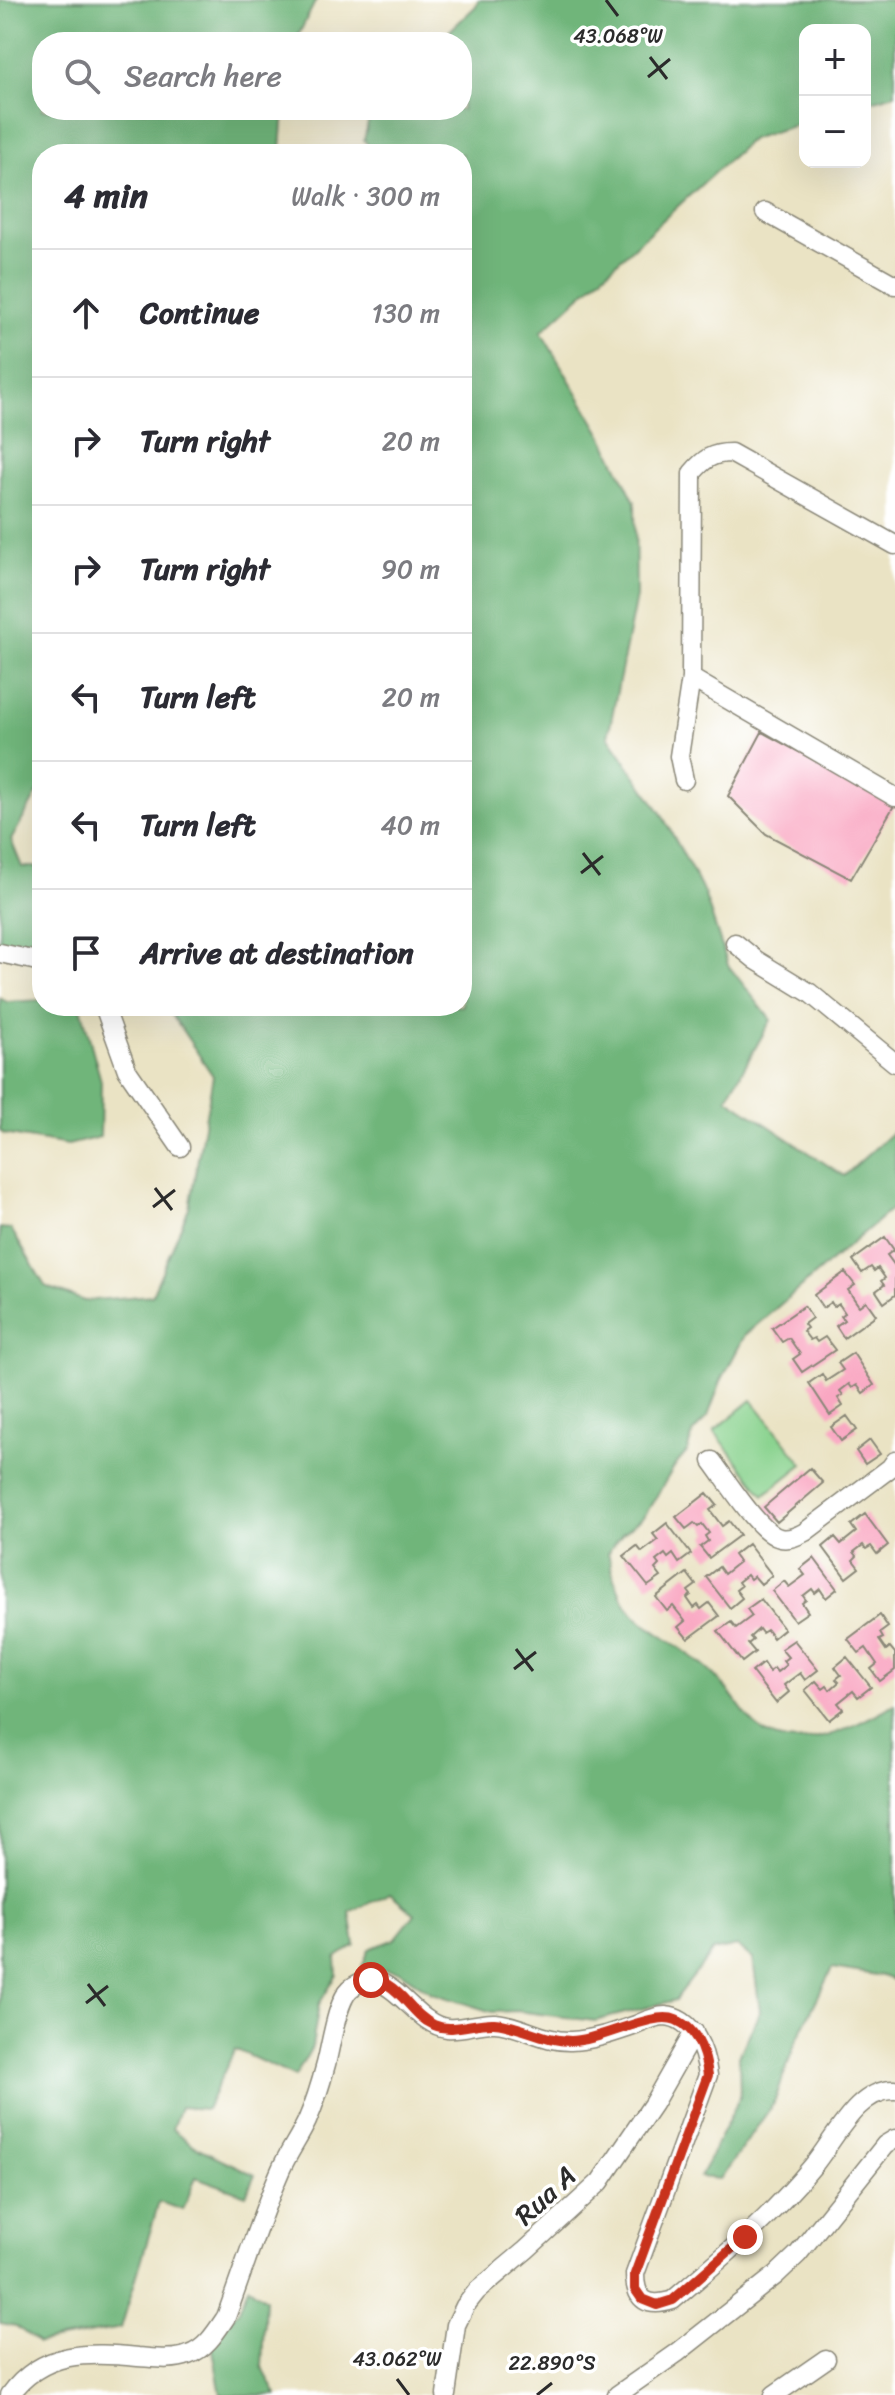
<!DOCTYPE html>
<meta charset="utf-8">
<style>
body{margin:0;font-family:Sriracha,sans-serif;background:#f7f7f7;color:#2b2b33}
.controls{position:absolute;right:24px;top:24px;display:grid;overflow:hidden;border-radius:16px;box-shadow:0 8px 32px #0002}
.controls button{width:72px;height:72px;display:grid;place-items:center;padding:0;border:0;border-bottom:2px solid #e1e1e2;background:#fff;color:#2b2b33;font:40px sans-serif}
.stop{position:absolute;width:24px;height:24px;margin:-18px;border:6px solid #c8321e;border-radius:50%;background:#fff}
.stop.end{background:#c8321e;border-color:#fff;box-shadow:0 2px 8px #0008}
.list{margin:0;padding:0;list-style:none}
h2{display:flex;justify-content:space-between;align-items:center;height:104px;margin:0;padding:0 32px;font-size:34px}
h2 small{font-size:26px;font-weight:400;color:#7c7c81}
.list li{display:grid;grid-template-columns:52px 1fr auto;gap:24px;align-items:center;box-sizing:border-box;height:128px;padding:0 32px;border-top:2px solid #e1e1e2}
.list b{display:block;font-size:30px;white-space:nowrap}
.list em{font-size:26px;font-style:normal;color:#7c7c81}
.icon{flex:none;width:44px;height:44px;fill:none;stroke:currentColor;stroke-width:2;stroke-linecap:round;stroke-linejoin:round}
.map{position:relative;flex:none;width:895px;height:2395px;overflow:hidden}
.search{position:absolute;background:#fff;box-shadow:0 8px 32px #0002;left:32px;top:32px;width:440px;height:88px;display:flex;align-items:center;gap:20px;box-sizing:border-box;padding:0 28px;border-radius:32px;color:#7c7c81;font-size:30px}
.panel{position:absolute;background:#fff;box-shadow:0 8px 32px #0002;left:32px;top:144px;width:440px;height:872px;border-radius:32px}
.map>svg:first-child{display:block}
</style>
<div class="map">
<svg width="895" height="2395" viewBox="0 0 895 2395">
<rect width="100%" height="100%" fill="#fff"/>
<filter id="ink" filterUnits="userSpaceOnUse"><feTurbulence type="fractalNoise" baseFrequency=".0125" numOctaves="2"/><feDisplacementMap in="SourceGraphic" scale="16" xChannelSelector="R" yChannelSelector="G"/><feConvolveMatrix kernelMatrix="1 2 1 2 8 2 1 2 1" color-interpolation-filters="sRGB"/></filter>
<filter id="wash" filterUnits="userSpaceOnUse"><feTurbulence type="fractalNoise" baseFrequency=".006" numOctaves="4" result="noise"/><feDisplacementMap in="SourceGraphic" scale="32" xChannelSelector="R" yChannelSelector="G"/><feGaussianBlur stdDeviation="1.8" result="paint"/><feColorMatrix in="noise" values="0 0 0 0 0 0 0 0 0 0 0 0 0 0 0 0 0 1.4 0 .05"/><feComposite in="paint" operator="in"/></filter>
<g filter="url(#wash)">
<rect width="100%" height="100%" fill="#eae3c4"/>
<path fill="#8ad38f" stroke="#5a7f5d" stroke-width="2" d="M752,1400L803,1464L764,1495L714,1431Z"/>
<path fill="#6fb57a" stroke="#4d7052" stroke-width="2" d="M0,0H316L295,42H42V110H284L281,150L275,154H42V785L11,840L22,867H42V950L0,944Z
M478,0H895V94L865,103V30H805V122L751,139L541,332L602,435L635,502L636,597L608,736L661,813L704,893L728,965L771,1020L727,1098L844,1176L895,1130V1206L745,1335L721,1381L708,1416L693,1433L687,1452L674,1467L645,1515L622,1534L608,1552C611,1570 616,1588 626,1604C642,1628 671,1639 692,1657C703,1665 715,1675 724,1686C744,1708 752,1735 786,1740C824,1745 863,1721 895,1704V1981L882,1976L832,1968L795,2044L774,2103L720,2179L700,2177L740,2097L739,2056L760,2011L753,1959L737,1946L713,1951L675,2000L595,2021L517,2011L492,2012L432,1993L399,1971L362,1967L369,1949L395,1939L415,1914L390,1893L350,1912L355,1945L336,1958L337,1975L319,2004L312,2047L295,2077L235,2049L206,2109L180,2107L172,2129L194,2146L255,2175L246,2195L196,2177L183,2210L159,2202L121,2328L38,2343L16,2326L0,2323V1228L11,1229L45,1286L84,1301L152,1295L189,1208L213,1076L166,1006H462V154H376L364,140L371,110H462V42H438L476,6Z
M0,998L7,1002L42,1000V1006L81,1007L101,1081L100,1137L68,1145L4,1134L0,1130Z
M248,2286L265,2299L262,2367L277,2395H221L211,2339L239,2310Z"/>
<g id="blocks">
<path fill="#f9a7c2" d="M762,732L895,804L851,879L766,834L728,796Z
M885,1237L894,1250L887,1255L895,1266V1295L884,1303L876,1291L884,1285L881,1281L885,1278L878,1268L874,1271L871,1267L862,1273L853,1260Z
M845,1272L855,1285L848,1290L859,1306L866,1301L876,1315L844,1338L836,1326L844,1320L841,1316L845,1313L839,1304L834,1307L831,1302L823,1308L814,1295Z
M804,1306L812,1318L804,1324L807,1328L803,1331L810,1340L814,1338L817,1342L825,1337L835,1350L802,1372L793,1359L800,1354L789,1338L782,1342L772,1328Z
M853,1353L874,1385L863,1393L857,1385L852,1388L849,1384L840,1391L843,1395L838,1398L843,1406L830,1415L809,1383L822,1374L826,1381L843,1370L838,1363Z
M847,1416L857,1430L841,1441L831,1427Z
M870,1440L880,1454L865,1464L856,1451Z
M810,1468L823,1483L777,1522L764,1507Z
M707,1493L717,1505L710,1510L722,1526L729,1521L740,1535L709,1558L700,1547L708,1541L705,1536L709,1533L702,1524L698,1527L694,1523L686,1529L676,1517Z
M865,1514L888,1545L877,1554L871,1546L866,1549L863,1545L854,1552L857,1556L853,1560L859,1568L846,1578L823,1547L835,1537L841,1544L856,1532L851,1525Z
M667,1523L691,1554L679,1563L673,1554L668,1558L665,1554L656,1561L659,1565L655,1569L661,1577L648,1586L624,1556L637,1546L642,1552L658,1540L653,1534Z
M748,1544L772,1575L761,1584L754,1576L750,1579L747,1575L738,1582L741,1586L736,1590L742,1598L730,1608L706,1577L719,1567L724,1574L739,1562L734,1555Z
M814,1558L837,1589L826,1598L820,1589L815,1593L812,1589L803,1596L806,1600L802,1603L808,1612L795,1621L772,1591L784,1581L789,1587L805,1575L800,1569Z
M687,1573L696,1585L688,1591L691,1595L687,1598L694,1608L698,1605L701,1609L709,1603L719,1616L688,1639L678,1627L685,1621L673,1606L667,1611L656,1597Z
M761,1599L784,1629L773,1638L767,1630L762,1633L759,1629L750,1637L753,1640L748,1644L755,1652L742,1662L718,1631L731,1622L736,1628L752,1616L747,1609Z
M880,1615L888,1627L880,1633L883,1638L879,1640L886,1650L890,1647L895,1653V1670L880,1681L871,1669L877,1664L866,1648L859,1653L848,1639Z
M794,1640L818,1670L805,1680L800,1673L784,1685L789,1692L776,1703L752,1672L763,1663L769,1672L774,1668L777,1672L786,1665L783,1661L788,1657L781,1649Z
M847,1657L871,1687L858,1697L853,1691L838,1703L843,1709L829,1720L805,1690L816,1681L823,1689L827,1686L830,1690L839,1682L836,1679L841,1675L835,1667Z"/>
</g>
</g>
<g filter="url(#ink)">
<use href="#blocks" fill-opacity="0" stroke="#8a8778" stroke-width="2"/>
<g fill="none" stroke-linecap="round" stroke-linejoin="round">
<g stroke="#8a8778" stroke-width="21">
<path id="minor" d="M765,212L895,285
M691,678L895,797
M684,780L679,756L691,678L692,473C704,459 712,453 731,453L895,545
M735,943L756,960L810,993L895,1063
M0,953L42,962
M104,1006L127,1070L180,1147
M712,1461C726,1479 760,1534 780,1538C789,1540 798,1536 805,1532L890,1468L895,1461
M10,2395C42,2350 90,2352 138,2357C154,2358 173,2361 188,2355C206,2349 216,2332 226,2317C244,2268 260,2217 281,2169C288,2153 299,2138 307,2121C315,2103 321,2083 326,2064C331,2045 337,2001 350,1989C387,1957 412,2025 447,2028C462,2030 479,2022 495,2023C521,2025 544,2042 571,2041C594,2040 615,2032 636,2025C645,2021 655,2016 665,2016C694,2018 705,2051 708,2075L635,2274C635,2301 648,2308 673,2300C722,2258 771,2217 812,2167C834,2141 857,2088 895,2090
M446,2395L456,2325L465,2306L477,2291L526,2250L600,2182L653,2104L694,2032
M617,2395L677,2353L776,2275L798,2254L885,2145L895,2139
M774,2395L826,2359"/>
</g>
<use href="#minor" stroke="#fff" stroke-width="18"/>
</g>
</g>
<g fill="none" stroke-linecap="round" stroke-linejoin="round" filter="url(#ink)">
<path stroke="#c8321e" stroke-width="10" d="M371,1980C376,1982 384,1982 388,1985C405,1995 415,2017 434,2025C453,2033 474,2022 494,2023C520,2025 544,2041 571,2041C601,2041 653,2010 676,2020C698,2029 705,2053 708,2075L635,2274V2289L642,2299L657,2305L673,2300L745,2237"/>
</g>
<path fill="none" stroke="#2b2b2b" stroke-width="3" d="M606,0L618,16M650,57L667,79M648,77L670,59M583,853L600,875M581,873L603,856M155,1188L172,1210M153,1207L175,1190M516,1649L533,1671M514,1669L536,1652M88,1984L105,2006M86,2003L108,1986M397,2379L409,2395M537,2395L552,2383"/>
<g text-anchor="middle" stroke-width="7" stroke-linejoin="round" paint-order="stroke">
<g font-size="28" fill="#2b2b2b" stroke="#fff">
<text transform="translate(545 2195) rotate(-43)" y="10">Rua A</text>
</g>
</g>
<g font-size="20" text-anchor="middle" fill="#2b2b2b" stroke="#fff" stroke-width="7" stroke-linejoin="round" paint-order="stroke">
<text x="618" y="43">43.068°W</text>
<text x="397" y="2366">43.062°W</text>
<text x="552" y="2370">22.890°S</text>
</g>
</svg>
<div class="controls">
<button>+</button>
<button>−</button>
</div>
<div class="stop" style="left:371px;top:1980px"></div>
<div class="stop end" style="left:745px;top:2237px"></div>
<div class="search"><svg class="icon" aria-label="search" viewBox="0 0 24 24"><circle cx="10" cy="10" r="6"/><path d="M15 15l6 6"/></svg>Search here</div>
<section class="panel">
<h2>4 min<small>Walk · 300 m</small></h2>
<ul class="list">
<li><svg class="icon" aria-label="ahead" viewBox="0 0 24 24"><path d="M12 20V5M6 11l6-6 6 6"/></svg><div><b>Continue</b></div><em>130 m</em></li>
<li><svg class="icon" aria-label="right" viewBox="0 0 24 24"><path d="M7 20v-9h11M14 6l5 5-5 5"/></svg><div><b>Turn right</b></div><em>20 m</em></li>
<li><svg class="icon" aria-label="right" viewBox="0 0 24 24"><path d="M7 20v-9h11M14 6l5 5-5 5"/></svg><div><b>Turn right</b></div><em>90 m</em></li>
<li><svg class="icon" aria-label="left" viewBox="0 0 24 24"><path d="M17 20v-9H6M10 6l-5 5 5 5"/></svg><div><b>Turn left</b></div><em>20 m</em></li>
<li><svg class="icon" aria-label="left" viewBox="0 0 24 24"><path d="M17 20v-9H6M10 6l-5 5 5 5"/></svg><div><b>Turn left</b></div><em>40 m</em></li>
<li><svg class="icon" aria-label="arrive" viewBox="0 0 24 24"><path d="M6 21V4h12l-3 4 3 4H6"/></svg><div><b>Arrive at destination</b></div></li>
</ul>
</section>
</div>
